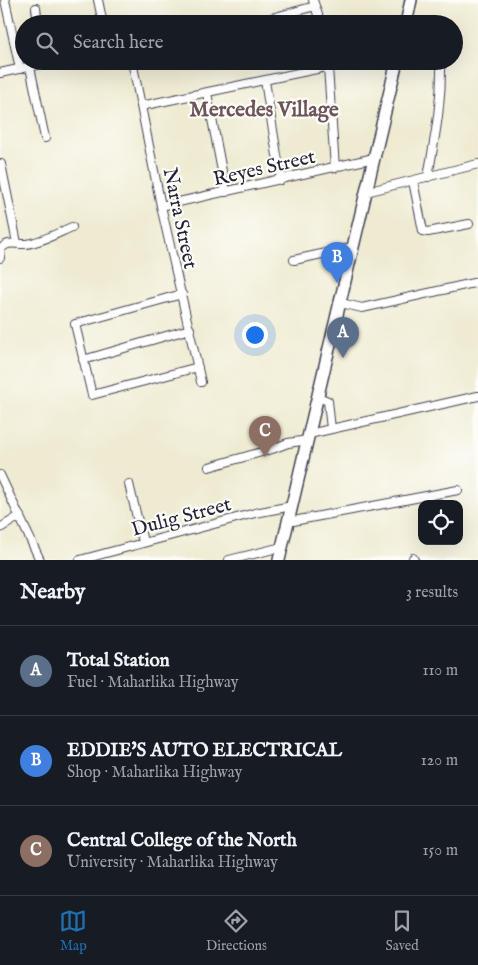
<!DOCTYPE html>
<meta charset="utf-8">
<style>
body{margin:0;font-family:"IM FELL English",serif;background:#242831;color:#f1f3f6}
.controls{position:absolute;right:15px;bottom:15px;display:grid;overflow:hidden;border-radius:10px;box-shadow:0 5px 20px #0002}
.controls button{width:45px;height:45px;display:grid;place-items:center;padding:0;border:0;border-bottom:1px solid #363941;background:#171b24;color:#f1f3f6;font:25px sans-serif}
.you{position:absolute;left:254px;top:334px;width:18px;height:18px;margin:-12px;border:4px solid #fff;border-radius:50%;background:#1a73e8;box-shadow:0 0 0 8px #1a73e833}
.badge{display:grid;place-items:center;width:32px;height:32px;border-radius:50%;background:#1f6fb2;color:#fff;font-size:16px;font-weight:700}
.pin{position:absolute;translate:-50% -41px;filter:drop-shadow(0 1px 2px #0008)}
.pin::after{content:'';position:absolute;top:26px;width:18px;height:15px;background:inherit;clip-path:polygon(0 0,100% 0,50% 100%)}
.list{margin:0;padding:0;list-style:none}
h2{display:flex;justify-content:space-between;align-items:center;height:65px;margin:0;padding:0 20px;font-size:21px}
h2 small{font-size:16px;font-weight:400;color:#9ea1a6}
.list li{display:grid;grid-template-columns:32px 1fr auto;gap:15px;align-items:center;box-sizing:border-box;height:90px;padding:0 20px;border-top:1px solid #363941}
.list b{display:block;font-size:19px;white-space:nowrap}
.list p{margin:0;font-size:16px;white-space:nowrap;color:#9ea1a6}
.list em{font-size:16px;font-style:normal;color:#9ea1a6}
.icon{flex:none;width:28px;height:28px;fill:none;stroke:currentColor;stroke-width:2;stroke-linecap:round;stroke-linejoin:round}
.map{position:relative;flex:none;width:478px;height:560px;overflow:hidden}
.search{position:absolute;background:#171b24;box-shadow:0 5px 20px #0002;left:15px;right:15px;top:15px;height:55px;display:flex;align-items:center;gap:12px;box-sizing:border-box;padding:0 18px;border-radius:28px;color:#9ea1a6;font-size:19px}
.sheet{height:335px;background:#171b24}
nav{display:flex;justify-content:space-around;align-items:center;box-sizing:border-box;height:70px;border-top:1px solid #363941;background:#171b24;font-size:14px;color:#9ea1a6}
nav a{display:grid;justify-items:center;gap:2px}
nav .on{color:#1f6fb2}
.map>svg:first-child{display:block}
</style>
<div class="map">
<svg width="478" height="560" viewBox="0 0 478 560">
<rect width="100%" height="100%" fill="#fdfcf7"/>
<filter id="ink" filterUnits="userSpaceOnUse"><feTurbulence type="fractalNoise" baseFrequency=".02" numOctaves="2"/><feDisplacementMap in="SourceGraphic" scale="10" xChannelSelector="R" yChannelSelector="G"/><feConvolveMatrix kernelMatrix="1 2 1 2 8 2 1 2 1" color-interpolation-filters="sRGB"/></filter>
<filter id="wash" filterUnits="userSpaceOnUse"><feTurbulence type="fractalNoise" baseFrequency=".0096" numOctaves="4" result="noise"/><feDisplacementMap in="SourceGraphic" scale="20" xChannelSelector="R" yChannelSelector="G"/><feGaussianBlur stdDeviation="1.12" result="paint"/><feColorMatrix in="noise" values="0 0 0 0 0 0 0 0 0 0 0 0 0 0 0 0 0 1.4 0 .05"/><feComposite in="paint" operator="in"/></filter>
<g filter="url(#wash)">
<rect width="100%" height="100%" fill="#efebd2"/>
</g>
<g filter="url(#ink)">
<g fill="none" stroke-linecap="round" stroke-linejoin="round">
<g stroke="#414052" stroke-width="10">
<path id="minor" d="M5,0L20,69
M98,0L103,24
M313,0L321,24
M36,8L38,24
M250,24L315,6
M132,61L161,206L201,382
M30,67L45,138
M328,67L335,168
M0,73L55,61
M265,81L281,180
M207,93L226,192
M141,106L355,61
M1,164L17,243
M428,177C435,136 442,103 441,61
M413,181L423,231L428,232L469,224
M366,192L478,164
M161,206L374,158
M0,258L1,249C8,240 16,245 26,244C42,242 58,233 72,227
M294,260L354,247
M182,294L75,324L92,395L198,367
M341,303L362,308L478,282
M83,360L190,329
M318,397L328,401L331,429
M309,434L478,396
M209,467L272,449L288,443L308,440
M0,475L40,560
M129,484L143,542
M288,522L458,490
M0,528L20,516
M413,558L414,560
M80,560L255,513L292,506
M229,560L282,547"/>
</g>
<g stroke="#414052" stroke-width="14">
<path id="highway" d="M406,24L411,0
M279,560L397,61"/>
</g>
<use href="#minor" stroke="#fff" stroke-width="8"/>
<use href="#highway" stroke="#fff" stroke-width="11"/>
</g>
</g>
<g text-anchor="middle" stroke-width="4.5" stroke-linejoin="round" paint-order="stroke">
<g font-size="20" fill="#22223b" stroke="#fdfcf7">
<text transform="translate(264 167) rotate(-13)" y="7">Reyes Street</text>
<text transform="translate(181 218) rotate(78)" y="7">Narra Street</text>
<text transform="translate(181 516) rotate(-15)" y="7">Dulig Street</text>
</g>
<g font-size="21" font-weight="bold" fill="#6c545a" stroke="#fdfcf7">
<text x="264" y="116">Mercedes Village</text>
</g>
</g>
</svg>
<div class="controls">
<button><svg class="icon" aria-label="locate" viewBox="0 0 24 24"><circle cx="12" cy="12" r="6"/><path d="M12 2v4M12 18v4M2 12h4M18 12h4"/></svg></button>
</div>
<div class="you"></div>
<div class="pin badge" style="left:343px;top:358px;background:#5c6f8a">A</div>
<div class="pin badge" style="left:337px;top:283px;background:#3f7fe0">B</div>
<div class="pin badge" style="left:265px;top:457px;background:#8d6e63">C</div>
<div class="search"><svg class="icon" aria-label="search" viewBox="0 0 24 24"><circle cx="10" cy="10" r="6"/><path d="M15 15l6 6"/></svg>Search here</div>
</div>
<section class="sheet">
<h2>Nearby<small>3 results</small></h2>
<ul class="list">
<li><span class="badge" style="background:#5c6f8a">A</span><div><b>Total Station</b><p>Fuel · Maharlika Highway</p></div><em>110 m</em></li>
<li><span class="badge" style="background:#3f7fe0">B</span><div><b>EDDIE'S AUTO ELECTRICAL</b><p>Shop · Maharlika Highway</p></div><em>120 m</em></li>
<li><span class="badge" style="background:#8d6e63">C</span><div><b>Central College of the North</b><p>University · Maharlika Highway</p></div><em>150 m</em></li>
</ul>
</section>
<nav>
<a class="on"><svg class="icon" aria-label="map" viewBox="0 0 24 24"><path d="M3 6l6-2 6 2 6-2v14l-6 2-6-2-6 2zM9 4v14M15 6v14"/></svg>Map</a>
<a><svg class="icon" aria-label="directions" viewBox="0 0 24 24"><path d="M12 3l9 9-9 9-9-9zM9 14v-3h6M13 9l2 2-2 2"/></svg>Directions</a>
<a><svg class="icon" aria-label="saved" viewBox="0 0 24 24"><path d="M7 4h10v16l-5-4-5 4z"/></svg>Saved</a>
</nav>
